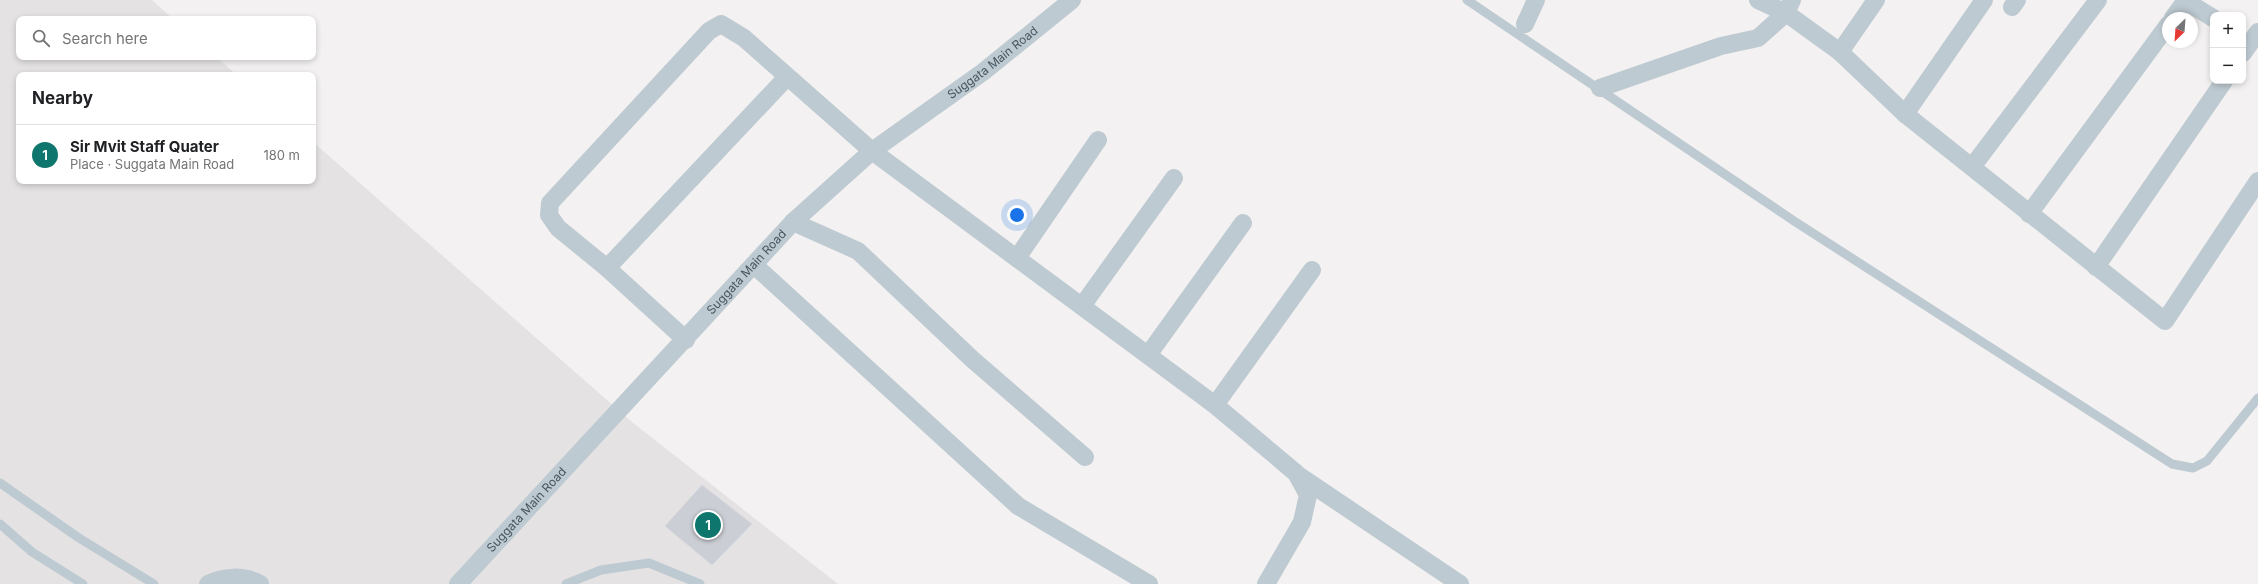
<!DOCTYPE html>
<meta charset="utf-8">
<style>
body{margin:0;font-family:Inter,sans-serif;background:#f2f2f2;color:#202124}
.controls{position:absolute;right:12px;top:12px;display:grid;overflow:hidden;border-radius:8px;box-shadow:0 2px 6px #0003}
.controls button{width:36px;height:36px;display:grid;place-items:center;padding:0;border:0;border-bottom:1px solid #e0e0e0;background:#fff;color:#202124;font:20px sans-serif}
.compass{position:absolute;left:2162px;top:12px;width:36px;height:36px;border-radius:50%;background:#fff;box-shadow:0 2px 6px #0003;rotate:205deg}
.you{position:absolute;left:1017px;top:215px;width:14px;height:14px;margin:-10px;border:3px solid #fff;border-radius:50%;background:#1a73e8;box-shadow:0 0 0 6px #1a73e833}
.badge{display:grid;place-items:center;width:26px;height:26px;border-radius:50%;background:#0f766e;color:#fff;font-size:13px;font-weight:700}
.pin{position:absolute;translate:-50% -50%;border:2px solid #fff;box-shadow:0 1px 4px #0006}
.list{margin:0;padding:0;list-style:none}
h2{display:flex;justify-content:space-between;align-items:center;height:52px;margin:0;padding:0 16px;font-size:17px}
h2 small{font-size:13px;font-weight:400;color:#757577}
.list li{display:grid;grid-template-columns:26px 1fr auto;gap:12px;align-items:center;box-sizing:border-box;height:60px;padding:0 16px;border-top:1px solid #e0e0e0}
.list b{display:block;font-size:15px;white-space:nowrap}
.list p{margin:0;font-size:13px;white-space:nowrap;color:#757577}
.list em{font-size:13px;font-style:normal;color:#757577}
.icon{flex:none;width:22px;height:22px;fill:none;stroke:currentColor;stroke-width:2;stroke-linecap:round;stroke-linejoin:round}
.map{position:relative;flex:none;width:2258px;height:584px;overflow:hidden}
.search{position:absolute;background:#fff;box-shadow:0 2px 6px #0003;left:16px;top:16px;width:300px;height:44px;display:flex;align-items:center;gap:10px;box-sizing:border-box;padding:0 14px;border-radius:8px;color:#757577;font-size:15px}
.panel{position:absolute;background:#fff;box-shadow:0 2px 6px #0003;left:16px;top:72px;width:300px;height:112px;border-radius:8px}
.map>svg:first-child{display:block}
</style>
<div class="map">
<svg width="2258" height="584" viewBox="0 0 2258 584">
<rect width="100%" height="100%" fill="#f3f1f1"/>
<path fill="#e4e2e3" d="M0,0H152L173,19H19V57H216L237,75H19V181H313V142L632,422L838,584H0Z"/>
<path fill="#cbced4" stroke="#d5d8dd" d="M702,485L752,524L712,565L665,526Z"/>
<g fill="none" stroke-linecap="round" stroke-linejoin="round">
<path stroke="#becad1" stroke-width="9" d="M1467,0L1794,221L2172,464L2193,468L2207,461L2258,398
M0,483L79,538L154,584
M0,524L32,552L83,584
M566,584L601,570L649,563L700,584"/>
<g stroke="#becad1" stroke-width="18">
<path d="M1758,0L1786,13L1840,52L1905,114L2165,321L2258,181"/>
<path d="M2184,0L2213,18"/>
<path d="M2012,7L2017,0"/>
<path d="M2173,18L2186,0"/>
<path d="M1525,24L1536,0"/>
<path d="M1840,52L1876,0"/>
<path d="M2243,53L2258,32"/>
<path d="M1600,88L1721,46L1758,38L1786,13L1792,0"/>
<path d="M1905,114L1984,0"/>
<path d="M1972,167L2098,0"/>
<path d="M2029,214L2168,25"/>
<path d="M793,222L858,251L972,359L1085,457"/>
<path d="M1017,258L1098,140"/>
<path d="M754,265L1018,506L1149,584"/>
<path d="M2096,267L2224,81"/>
<path d="M607,268L787,77"/>
<path d="M1082,306L1174,178"/>
<path d="M686,340L607,268L558,228L549,215L550,203L709,31L721,24L744,38L872,151L1215,405L1296,473L1308,495L1302,522L1266,584"/>
<path d="M1148,355L1243,223"/>
<path d="M1215,405L1312,270"/>
<path d="M1298,475L1460,584"/>
<path d="M208,584C224,576 245,575 260,584"/>
<path id="s1" d="M458,584L793,222L872,151L983,72L1072,0"/>
</g>
</g>
<g text-anchor="middle" stroke-width="3" stroke-linejoin="round" paint-order="stroke">
<g font-size="12" fill="#485660" stroke="#fff">
<text dy="4" stroke="none"><textPath href="#s1" startOffset="749">Suggata Main Road</textPath></text>
<text dy="4" stroke="none"><textPath href="#s1" startOffset="425">Suggata Main Road</textPath></text>
<text dy="4" stroke="none"><textPath href="#s1" startOffset="101">Suggata Main Road</textPath></text>
</g>
</g>
</svg>
<div class="controls">
<button>+</button>
<button>−</button>
</div>
<svg class="compass" viewBox="-18 -18 36 36"><path d="M0-13l5 13h-10z" fill="#e53935"/><path d="M0 13l5-13h-10z" fill="#757577"/></svg>
<div class="you"></div>
<div class="pin badge" style="left:708px;top:525px">1</div>
<div class="search"><svg class="icon" aria-label="search" viewBox="0 0 24 24"><circle cx="10" cy="10" r="6"/><path d="M15 15l6 6"/></svg>Search here</div>
<section class="panel">
<h2>Nearby<small></small></h2>
<ul class="list">
<li><span class="badge">1</span><div><b>Sir Mvit Staff Quater</b><p>Place · Suggata Main Road</p></div><em>180 m</em></li>
</ul>
</section>
</div>
